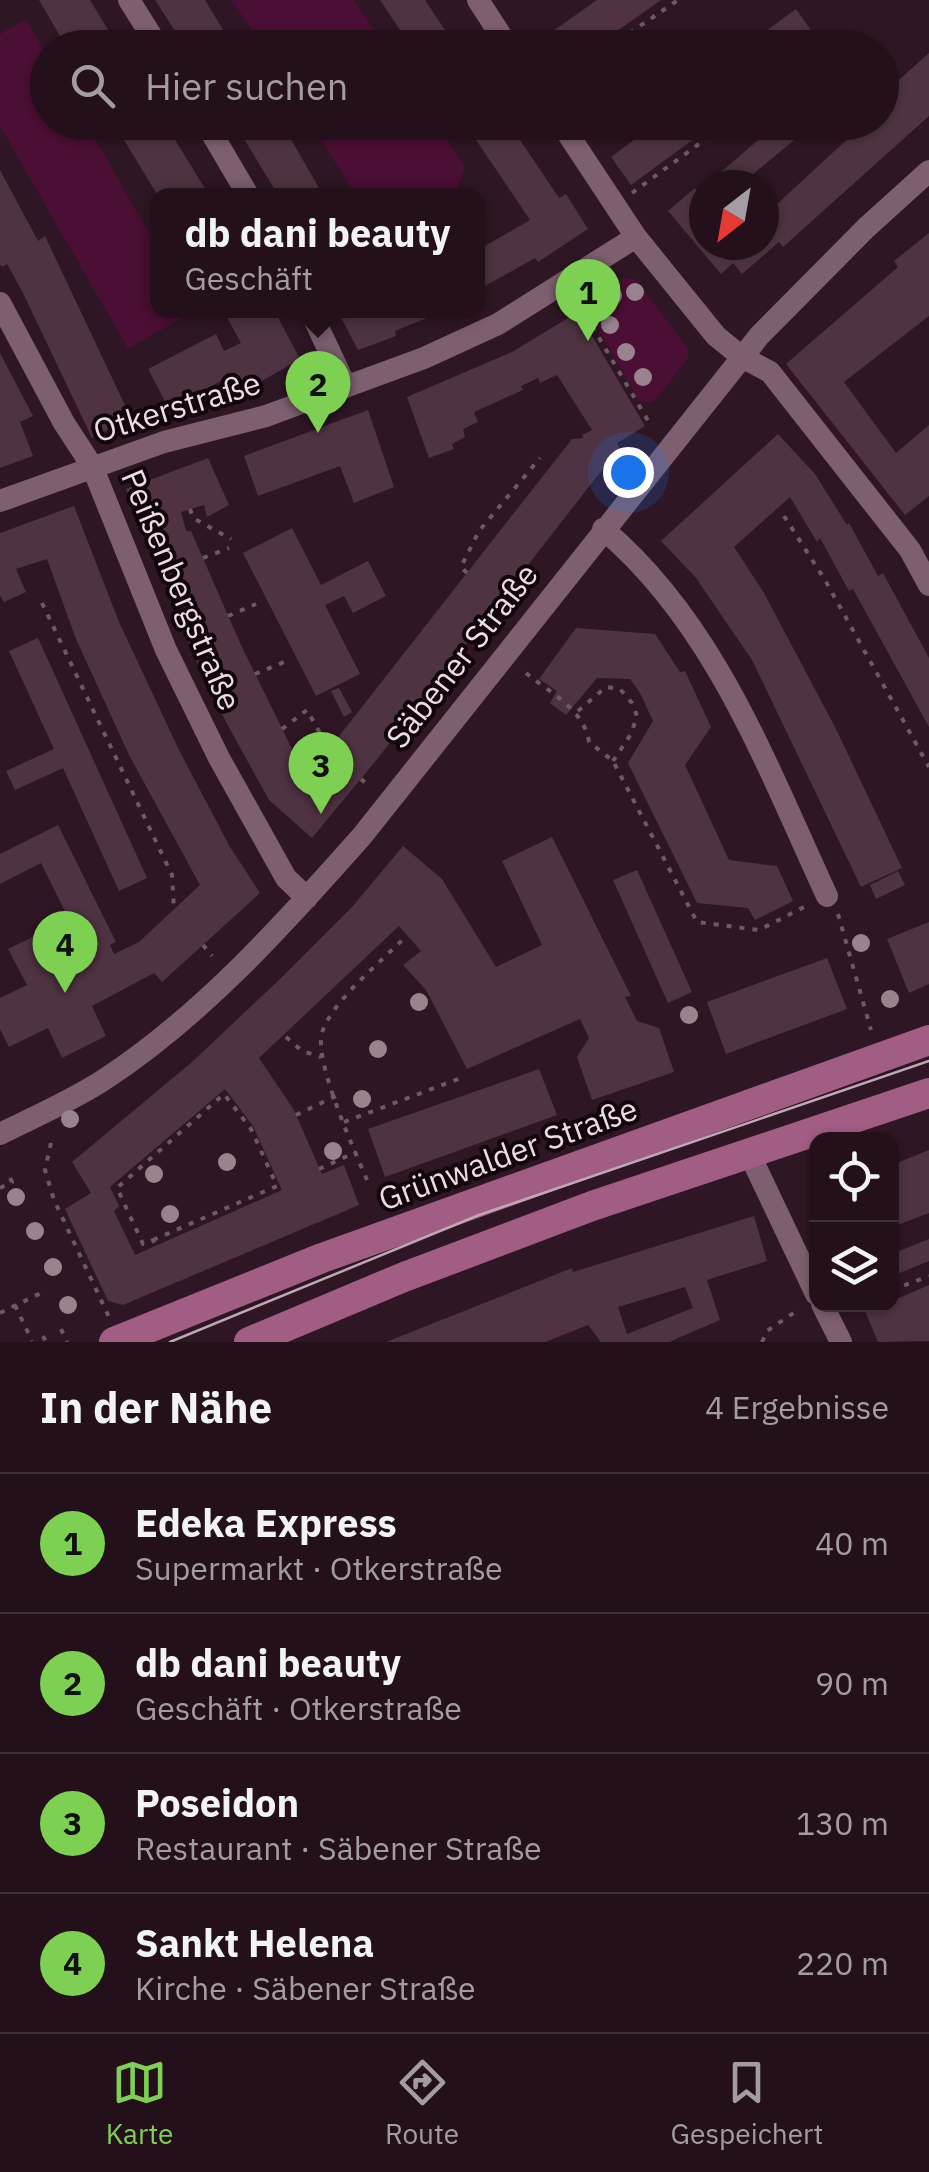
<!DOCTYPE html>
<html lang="de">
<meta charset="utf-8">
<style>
body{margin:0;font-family:"IBM Plex Sans",sans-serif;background:#2f1e28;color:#f1f3f6}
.controls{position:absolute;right:30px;bottom:30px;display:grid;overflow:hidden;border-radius:20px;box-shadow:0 2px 8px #0004}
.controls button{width:90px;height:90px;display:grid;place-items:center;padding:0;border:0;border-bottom:2px solid #40303a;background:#23101b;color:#f1f3f6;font:50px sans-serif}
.compass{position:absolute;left:689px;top:170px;width:90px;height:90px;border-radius:50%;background:#23101b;box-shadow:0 2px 8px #0004;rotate:211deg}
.you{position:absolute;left:628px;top:472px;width:35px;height:35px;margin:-25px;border:8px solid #fff;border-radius:50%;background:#1a73e8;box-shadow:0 0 0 15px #1a73e833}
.badge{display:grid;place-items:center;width:65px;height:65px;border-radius:50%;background:#7ed053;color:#111;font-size:32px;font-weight:700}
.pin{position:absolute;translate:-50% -82px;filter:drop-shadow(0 2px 5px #0008)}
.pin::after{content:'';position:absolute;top:52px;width:35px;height:30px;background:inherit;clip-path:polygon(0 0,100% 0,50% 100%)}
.popup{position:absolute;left:150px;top:188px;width:335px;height:130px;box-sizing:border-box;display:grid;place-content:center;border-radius:20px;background:#23101b;filter:drop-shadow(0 2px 8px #0005);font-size:32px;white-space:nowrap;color:#a39da3}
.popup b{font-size:38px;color:#f1f3f6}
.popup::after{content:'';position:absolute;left:50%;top:100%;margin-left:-20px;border:20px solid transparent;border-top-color:#23101b}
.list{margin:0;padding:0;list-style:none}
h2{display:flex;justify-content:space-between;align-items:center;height:130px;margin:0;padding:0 40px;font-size:42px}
h2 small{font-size:32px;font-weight:400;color:#a39da3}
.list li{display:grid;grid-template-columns:65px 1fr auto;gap:30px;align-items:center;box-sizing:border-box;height:140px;padding:0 40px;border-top:2px solid #40303a}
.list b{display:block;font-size:38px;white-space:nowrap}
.list p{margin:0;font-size:32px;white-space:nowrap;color:#a39da3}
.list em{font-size:32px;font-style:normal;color:#a39da3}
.icon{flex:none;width:55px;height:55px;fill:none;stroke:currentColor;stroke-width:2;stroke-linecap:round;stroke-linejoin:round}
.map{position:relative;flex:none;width:929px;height:1342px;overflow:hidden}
.search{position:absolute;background:#23101b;box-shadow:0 2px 8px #0004;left:30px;right:30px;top:30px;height:110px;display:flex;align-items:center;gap:25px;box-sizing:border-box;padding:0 35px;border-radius:55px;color:#a39da3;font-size:38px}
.sheet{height:690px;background:#23101b}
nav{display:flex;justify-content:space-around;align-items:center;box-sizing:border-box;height:140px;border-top:2px solid #40303a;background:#23101b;font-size:28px;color:#a39da3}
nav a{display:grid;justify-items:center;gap:5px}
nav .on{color:#7ed053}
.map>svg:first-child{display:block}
</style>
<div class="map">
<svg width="929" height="1342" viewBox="0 0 929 1342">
<rect width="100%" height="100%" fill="#2f1624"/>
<path fill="#4b0e34" d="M232,0H354L385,47H262Z
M26,19L47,56L48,122L86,123L158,249V310L194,311L128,349L0,126V34Z
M310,123H435L465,167L455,195H356Z
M624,278L635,279L688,348V358L653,403L639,401L594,321L601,315L593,302Z"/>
<path fill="#4f3342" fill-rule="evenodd" d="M39,0H90L119,48H67Z
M155,0H205L234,48H186Z
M380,0H425L457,48H412Z
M597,0H661L593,48H535L533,45Z
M796,9L815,36L800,48H743Z
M929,53V116L783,247L779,242L742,274L733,263L721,274L668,211L695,188L704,199V245H764V216L866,122H882V108L896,95L891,87Z
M113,122H164L209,195L158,196Z
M234,122H281L323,195H278Z
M464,122H508L559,198L566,194L588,229L538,262L535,258L478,290V250L530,220Z
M658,122H717L631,185L611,157Z
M779,122H798L805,131L740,185H722L715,177Z
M0,170L38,241L45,236L131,418L92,438L22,291L7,264L2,267L0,264Z
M929,233V316L844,382L896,453L929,425V496L905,515L786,364L898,267L894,261Z
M223,310H274L300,359L239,394L230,376L169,409L148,369L216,334L224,351L241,343Z
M337,310H424L427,318L395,331L396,336L358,350Z
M578,312L645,426L617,443L620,451L605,466L378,758L312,838L269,800L226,722L198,665L126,489L208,458L229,505L207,517L204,505L181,512L186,531H191L241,645L295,755L291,757L302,775L311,765L314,768L572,439L583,438L582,435L592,430L557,375L540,383L538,378L521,386L523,390L474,412L478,422L463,429L465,437L452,444L454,449L429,458L407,397L512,352Z
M0,353L33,416L20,422L33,456L0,468Z
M368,410L394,487L354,503L340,466L258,496L244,456Z
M778,434L815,474L847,525L849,523L878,576L883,573L929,658V727L853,589L849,591L820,538L817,542L790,497L734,547L764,593L836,729L902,868L861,887L752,660L696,578L661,541Z
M74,506L119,622L180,752L230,847L260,893L162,982L154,973L92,1006L106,1036L62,1058L48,1028L9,1047L0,1029V998L27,985L8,949L53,927L72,963L87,956L41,863L0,884V854L58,825L116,942L110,945L114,954L139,942L200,885L129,755L76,639L47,559L16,569L26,592L4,602L0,595V533Z
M292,528L321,585L368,561L386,596L353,613L344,596L325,605L360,674L316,696L243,553Z
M576,628L655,634L680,672L685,671L711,727L685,765L729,860L777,866L793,901L755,920L748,908L697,903L628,763L653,721L640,693L630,679L597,678L566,715L550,703L557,691L539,679Z
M38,638L147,878L119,891L63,768L15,790L6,771L54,749L9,651Z
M339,688L352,712L344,717L331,691Z
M552,837L631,996L625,997L637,1021L659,1028L674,1072L592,1100L577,1057L589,1038L580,1019L467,1069L426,990L403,965L421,951L399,926L259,1058L294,1110L322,1174L344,1165L359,1205L123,1305L108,1301L65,1209L91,1193L72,1162L192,1062L279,980L352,907L403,846L442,879L496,967L542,945L502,861ZM225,1089L253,1126L282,1190L135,1255L114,1211L119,1206L110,1187Z
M637,870L692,992L668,1003L613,880Z
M898,871L905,885L876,899L870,885Z
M929,922V984L909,993L887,939Z
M827,958L847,1009L726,1054L707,1002Z
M539,1069L557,1115L385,1177L368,1129Z
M929,1150V1213L892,1227V1165Z
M754,1216L767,1261L707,1280L720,1320L669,1342H601L588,1325L545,1342H386L572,1268L573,1272ZM685,1287L693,1308L627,1334L618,1307Z
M929,1239V1261L892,1276V1254Z
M929,1285V1341L878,1342L865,1311L892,1304V1301Z"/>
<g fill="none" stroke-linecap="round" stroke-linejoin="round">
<path stroke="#6f5965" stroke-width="4" stroke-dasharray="5 8" stroke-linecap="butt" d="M608,48L678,0
M632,193L729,122
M579,304L650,424
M190,509L193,518L231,539
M784,516L825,580L929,767
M203,558L229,548
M467,573L461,567L479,531L540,458
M500,599L510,606
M42,603L172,875L174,910
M228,616L256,604
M526,673C550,693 584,709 589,742L613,761L697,922L759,930L806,906
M255,674L284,662
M578,711L606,687L620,689L632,703L637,716L631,734L613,761
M282,729L307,710L329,749
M361,779L370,787
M838,914L871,1030
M203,945L212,956
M286,1037L302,1051L321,1057
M296,1115L336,1096
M344,1122L461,1078
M51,1143L45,1170L54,1200L109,1317
M319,1169L356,1152
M367,1180C354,1149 314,1062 322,1033C331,1002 381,962 403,939
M0,1188L12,1182L10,1178
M153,1240L277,1186L251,1129L224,1094L117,1188L143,1244L153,1240L156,1246
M892,1290L929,1276
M15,1305L32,1341
M0,1313L43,1292
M61,1329L67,1342
M43,1336L46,1342
M762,1342L767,1331L798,1310"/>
<path stroke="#7e5f6f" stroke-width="22" d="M129,0L159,48
M478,0L509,48
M205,122L248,195
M560,122L636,237L716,336L742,357L770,372L910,550L929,585
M0,303L64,423L92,466L166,650L219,758L286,878L307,898
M310,310L346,387
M0,501L164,442L266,416L424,358L498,324L636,237
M603,529C715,623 767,767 827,896
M0,1134C34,1117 69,1102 102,1081C201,1017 284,924 362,836L759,336L866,228L929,171
M750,1155L816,1294
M822,1304L841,1342"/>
<path stroke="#a25d84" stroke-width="30" d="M114,1342L322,1258L929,1040
M249,1342L404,1277L592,1206L929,1093"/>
<path stroke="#bda9b3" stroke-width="2.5" d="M170,1342L479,1215L929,1061"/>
</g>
<g fill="#9a838f">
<circle cx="635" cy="292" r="9"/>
<circle cx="613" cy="296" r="9"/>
<circle cx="610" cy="325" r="9"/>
<circle cx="626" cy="352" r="9"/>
<circle cx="643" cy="377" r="9"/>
<circle cx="861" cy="943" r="9"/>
<circle cx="890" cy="999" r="9"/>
<circle cx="419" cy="1002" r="9"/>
<circle cx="689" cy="1015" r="9"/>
<circle cx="378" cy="1049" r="9"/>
<circle cx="362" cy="1099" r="9"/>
<circle cx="70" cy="1119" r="9"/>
<circle cx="333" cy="1151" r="9"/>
<circle cx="227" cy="1162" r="9"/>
<circle cx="154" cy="1174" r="9"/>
<circle cx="16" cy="1197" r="9"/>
<circle cx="170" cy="1214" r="9"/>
<circle cx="35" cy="1231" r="9"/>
<circle cx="53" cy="1267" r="9"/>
<circle cx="68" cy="1305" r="9"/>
</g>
<g text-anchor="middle" stroke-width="8" stroke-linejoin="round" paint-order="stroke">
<g font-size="32" fill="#eedce5" stroke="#10060b">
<text transform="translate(177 407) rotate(-17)" y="11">Otkerstraße</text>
<text transform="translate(181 590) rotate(67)" y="11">Peißenbergstraße</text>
<text transform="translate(462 656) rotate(-52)" y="11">Säbener Straße</text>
<text transform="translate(508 1154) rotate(-20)" y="11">Grünwalder Straße</text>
</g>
</g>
</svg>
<div class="controls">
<button><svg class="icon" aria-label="locate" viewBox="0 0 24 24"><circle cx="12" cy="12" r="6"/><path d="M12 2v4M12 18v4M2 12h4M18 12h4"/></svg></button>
<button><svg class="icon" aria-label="layers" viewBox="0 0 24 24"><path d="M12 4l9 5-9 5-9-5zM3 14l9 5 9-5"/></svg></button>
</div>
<svg class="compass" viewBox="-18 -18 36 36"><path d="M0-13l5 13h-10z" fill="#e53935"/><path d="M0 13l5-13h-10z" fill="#a39da3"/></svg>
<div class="you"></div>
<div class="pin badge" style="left:588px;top:341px">1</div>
<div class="pin badge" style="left:318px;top:433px">2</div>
<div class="popup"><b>db dani beauty</b>Geschäft</div>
<div class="pin badge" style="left:321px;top:814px">3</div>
<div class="pin badge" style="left:65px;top:993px">4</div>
<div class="search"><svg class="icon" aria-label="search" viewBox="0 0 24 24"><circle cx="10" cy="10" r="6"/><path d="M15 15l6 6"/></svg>Hier suchen</div>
</div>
<section class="sheet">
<h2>In der Nähe<small>4 Ergebnisse</small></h2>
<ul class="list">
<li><span class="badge">1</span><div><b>Edeka Express</b><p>Supermarkt · Otkerstraße</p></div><em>40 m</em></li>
<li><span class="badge">2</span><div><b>db dani beauty</b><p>Geschäft · Otkerstraße</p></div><em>90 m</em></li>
<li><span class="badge">3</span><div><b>Poseidon</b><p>Restaurant · Säbener Straße</p></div><em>130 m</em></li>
<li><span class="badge">4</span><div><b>Sankt Helena</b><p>Kirche · Säbener Straße</p></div><em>220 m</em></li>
</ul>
</section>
<nav>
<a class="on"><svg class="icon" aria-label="map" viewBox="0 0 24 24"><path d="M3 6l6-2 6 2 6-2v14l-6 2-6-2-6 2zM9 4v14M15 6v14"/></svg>Karte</a>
<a><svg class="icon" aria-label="directions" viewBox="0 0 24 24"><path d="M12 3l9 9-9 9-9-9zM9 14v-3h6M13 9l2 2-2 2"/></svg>Route</a>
<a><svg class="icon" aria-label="saved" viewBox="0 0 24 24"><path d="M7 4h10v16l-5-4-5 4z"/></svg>Gespeichert</a>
</nav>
